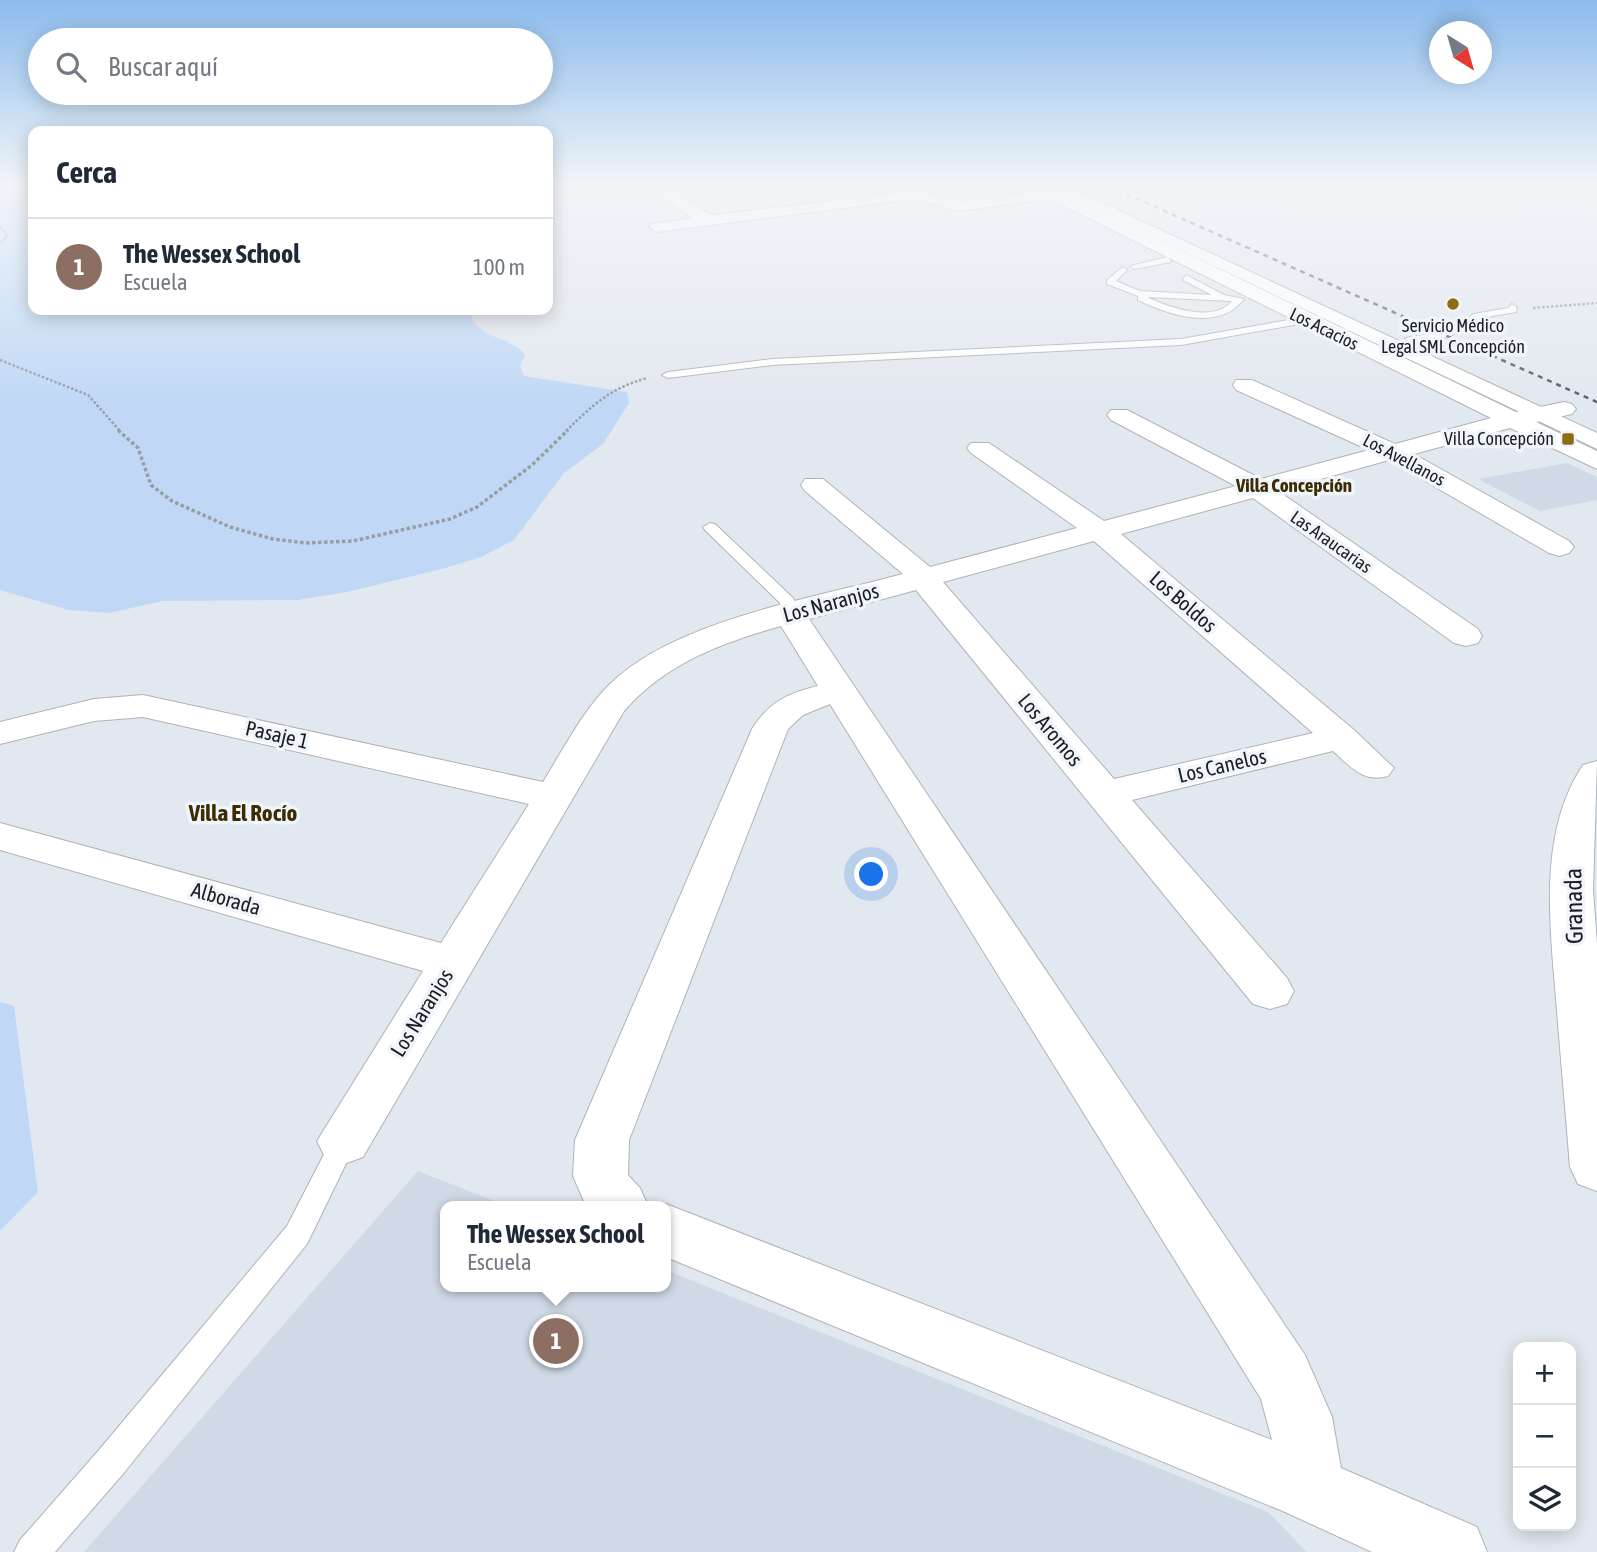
<!DOCTYPE html>
<html lang="es">
<meta charset="utf-8">
<style>
body{margin:0;font-family:"Asap Condensed",sans-serif;background:#f6f6f7;color:#1f2937}
.controls{position:absolute;right:21px;bottom:21px;display:grid;overflow:hidden;border-radius:14px;box-shadow:0 4px 18px #0003}
.controls button{width:63px;height:63px;display:grid;place-items:center;padding:0;border:0;border-bottom:2px solid #e0e1e3;background:#fff;color:#1f2937;font:35px sans-serif}
.compass{position:absolute;left:1429px;top:21px;width:63px;height:63px;border-radius:50%;background:#fff;box-shadow:0 4px 18px #0003;rotate:143deg}
.you{position:absolute;left:872px;top:875px;width:24px;height:24px;margin:-18px;border:5px solid #fff;border-radius:50%;background:#1a73e8;box-shadow:0 0 0 10px #1a73e833}
.badge{display:grid;place-items:center;width:46px;height:46px;border-radius:50%;background:#1a73e8;color:#fff;font-size:23px;font-weight:700}
.pin{position:absolute;translate:-50% -50%;border:4px solid #fff;box-shadow:0 2px 7px #0006}
.popup{position:absolute;left:440px;top:1201px;width:231px;height:91px;box-sizing:border-box;display:grid;place-content:center;border-radius:14px;background:#fff;filter:drop-shadow(0 2px 5px #0005);font-size:23px;white-space:nowrap;color:#747a83}
.popup b{font-size:26px;color:#1f2937}
.popup::after{content:'';position:absolute;left:50%;top:100%;margin-left:-14px;border:14px solid transparent;border-top-color:#fff}
.list{margin:0;padding:0;list-style:none}
h2{display:flex;justify-content:space-between;align-items:center;height:91px;margin:0;padding:0 28px;font-size:30px}
h2 small{font-size:23px;font-weight:400;color:#747a83}
.list li{display:grid;grid-template-columns:46px 1fr auto;gap:21px;align-items:center;box-sizing:border-box;height:98px;padding:0 28px;border-top:2px solid #e0e1e3}
.list b{display:block;font-size:26px;white-space:nowrap}
.list p{margin:0;font-size:23px;white-space:nowrap;color:#747a83}
.list em{font-size:23px;font-style:normal;color:#747a83}
.icon{flex:none;width:38px;height:38px;fill:none;stroke:currentColor;stroke-width:2;stroke-linecap:round;stroke-linejoin:round}
.map{position:relative;flex:none;width:1597px;height:1552px;overflow:hidden}
.search{position:absolute;background:#fff;box-shadow:0 4px 18px #0003;left:28px;top:28px;width:525px;height:77px;display:flex;align-items:center;gap:18px;box-sizing:border-box;padding:0 24px;border-radius:38px;color:#747a83;font-size:26px}
.panel{position:absolute;background:#fff;box-shadow:0 4px 18px #0003;left:28px;top:126px;width:525px;height:189px;border-radius:14px}
.map>svg:first-child{display:block}
</style>
<div class="map">
<svg width="1597" height="1552" viewBox="0 0 1597 1552">
<rect width="100%" height="100%" fill="#e2e8ef"/>
<path fill="#d0dae7" d="M1567,463L1597,477V500L1540,511L1478,479Z
M418,1171L507,1206H446V1287H666V1270L1268,1512L1307,1552H84Z"/>
<path fill="#c0d8f6" d="M0,186H33V310H470C473,340 512,335 525,355L520,366L524,376L627,392L629,403L603,444L564,473L514,540L481,557L442,569L347,592L298,600L163,601L109,613L69,610L0,590Z
M0,1002L14,1006L38,1192L0,1231Z"/>
<g fill="none" stroke-linecap="round" stroke-linejoin="round">
<g stroke="#aeb3ba" stroke-width="2">
<path id="lane" d="M1168,257L1171,262L1134,269L1130,266Z
M1123,267L1127,270L1116,281L1140,291L1212,295L1183,280L1186,275L1224,295L1244,299C1219,332 1169,315 1138,300V296L1107,284V280ZM1147,297L1232,301C1214,324 1168,307 1147,297Z
M1512,304L1517,307L1516,312L1480,318L1449,337L1410,341L1405,338L1443,332L1474,314L1508,308Z
M1306,317L1310,322L1181,345L772,365L668,378L662,375L668,372L772,359L1181,339Z
M710,523L715,524L794,599L798,615L796,618H784L780,603L705,530L703,527Z
M344,1130L353,1133L357,1141L307,1244L123,1474L55,1552H14L20,1540L99,1450L287,1226L335,1133Z"/>
</g>
<g stroke="#aeb3ba" stroke-width="2">
<path id="street" d="M642,186H721L714,190L675,195L713,215L914,191L961,201L1036,192L1029,186H1048L1516,412L1564,402L1572,404L1576,409L1572,414L1536,422L1597,451V469L1510,428L1414,454L1569,541L1574,547L1569,553L1559,556L1549,553L1389,460L1278,491L1478,629L1482,636L1478,643L1466,646L1454,643L1253,498L1121,534L1354,730L1394,768L1388,776C1363,783 1351,767 1333,751L1132,800L1287,978L1294,991L1287,1004L1270,1009L1253,1004L916,590L809,619L1305,1355L1332,1417L1341,1468L1477,1527L1487,1552H1372L1285,1512L666,1257V1206H660L666,1204L1272,1440L1261,1399L830,704L803,715L788,729L629,1140L628,1175L640,1188L648,1206H586L573,1176L575,1140L752,729C769,702 788,693 818,686L781,626C721,643 666,663 624,711L363,1157L344,1164L325,1157L317,1141L423,971L0,850V823L441,943L529,804L143,717L94,721L0,744V722L94,699L143,695L543,782C563,750 582,712 609,685C674,620 815,598 903,574L805,491L801,485L805,479H823L930,567L1077,528L971,453L967,448L971,443H989L1104,521L1236,486L1111,420L1107,415L1111,410H1127L1261,479L1369,450L1236,390L1233,385L1236,380H1252L1395,444L1491,418L1050,199L961,211L914,199L657,232L649,227L651,224L694,218ZM1094,541L1313,733L1114,779L943,582Z
M1597,761L1593,890L1597,944V1191L1578,1184L1570,1167C1566,1115 1561,1063 1557,1011C1551,932 1536,835 1583,765Z"/>
</g>
<g stroke="#aeb3ba" stroke-width="2">
<path id="highway" d="M1047,186H1066L1597,433V449Z"/>
</g>
<path stroke="#999ea3" stroke-width="2" stroke-dasharray="2.5 2" stroke-linecap="butt" d="M0,227L7,236L0,245"/>
<path stroke="#999ea3" stroke-width="2.5" stroke-dasharray="2.5 2" stroke-linecap="butt" d="M1533,308L1597,303
M0,360L88,395L120,431
M566,431C594,404 609,389 647,378"/>
<path stroke="#999ea3" stroke-width="3.5" stroke-dasharray="3.5 2.5" stroke-linecap="butt" d="M118,430L138,448L151,485L172,501L230,527L273,539L306,543L353,541L450,519L477,507L532,465L568,430"/>
<use href="#lane" fill="#fff" fill-rule="evenodd"/>
<use href="#street" fill="#fff" fill-rule="evenodd"/>
<use href="#highway" fill="#fff" fill-rule="evenodd"/>
<path stroke="#5b5e61" stroke-width="2.5" stroke-dasharray="5 5" stroke-linecap="butt" d="M1108,186L1597,402"/>
</g>
<linearGradient id="sky" x2="0" y2="1"><stop stop-color="#8bbbed"/><stop offset="0.46" stop-color="#f2f5f8"/><stop offset="1" stop-color="#f2f5f8" stop-opacity="0"/></linearGradient>
<rect width="1597" height="404" fill="url(#sky)"/>
<g fill="#8d6d10" stroke="#f0f5fc" stroke-width="2.5">
<circle cx="1453" cy="304" r="7"/>
<rect x="1561" y="432" width="14" height="14" rx="3.5"/>
</g>
<g text-anchor="middle" stroke-width="7" stroke-linejoin="round" paint-order="stroke">
<g font-size="18" fill="#1b1d1f" stroke="#f0f5fc">
<text x="1453" y="332">Servicio Médico<tspan x="1453" dy="21">Legal SML Concepción</tspan></text>
<text x="1554" y="445" text-anchor="end">Villa Concepción</text>
</g>
<g font-size="18" fill="#1b1d1f" stroke="#f0f5fc">
<text transform="translate(1324 329) rotate(26)" y="6">Los Acacios</text>
<text transform="translate(1404 460) rotate(28)" y="6">Los Avellanos</text>
<text transform="translate(1331 542) rotate(35)" y="6">Las Araucarias</text>
</g>
<g font-size="19" font-weight="bold" fill="#3b2c02" stroke="#f0f5fc">
<text x="1294" y="492">Villa Concepción</text>
</g>
<g font-size="21" fill="#1b1d1f" stroke="#f0f5fc">
<text transform="translate(1183 602) rotate(41)" y="7">Los Boldos</text>
<text transform="translate(831 603) rotate(-15)" y="7">Los Naranjos</text>
<text transform="translate(1050 730) rotate(50)" y="7">Los Aromos</text>
<text transform="translate(277 735) rotate(13)" y="7">Pasaje 1</text>
<text transform="translate(1222 766) rotate(-13)" y="7">Los Canelos</text>
<text transform="translate(226 899) rotate(16)" y="7">Alborada</text>
<text transform="translate(422 1013) rotate(-58)" y="7">Los Naranjos</text>
</g>
<g font-size="23" font-weight="bold" fill="#3b2c02" stroke="#f0f5fc">
<text x="243" y="821">Villa El Rocío</text>
</g>
<g font-size="24" fill="#1b1d1f" stroke="#f0f5fc">
<text transform="translate(1574 906) rotate(-91)" y="8">Granada</text>
</g>
</g>
</svg>
<div class="controls">
<button>+</button>
<button>−</button>
<button><svg class="icon" aria-label="layers" viewBox="0 0 24 24"><path d="M12 4l9 5-9 5-9-5zM3 14l9 5 9-5"/></svg></button>
</div>
<svg class="compass" viewBox="-18 -18 36 36"><path d="M0-13l5 13h-10z" fill="#e53935"/><path d="M0 13l5-13h-10z" fill="#747a83"/></svg>
<div class="you"></div>
<div class="pin badge" style="left:556px;top:1341px;background:#8d6e63">1</div>
<div class="popup"><b>The Wessex School</b>Escuela</div>
<div class="search"><svg class="icon" aria-label="search" viewBox="0 0 24 24"><circle cx="10" cy="10" r="6"/><path d="M15 15l6 6"/></svg>Buscar aquí</div>
<section class="panel">
<h2>Cerca<small></small></h2>
<ul class="list">
<li><span class="badge" style="background:#8d6e63">1</span><div><b>The Wessex School</b><p>Escuela</p></div><em>100 m</em></li>
</ul>
</section>
</div>
